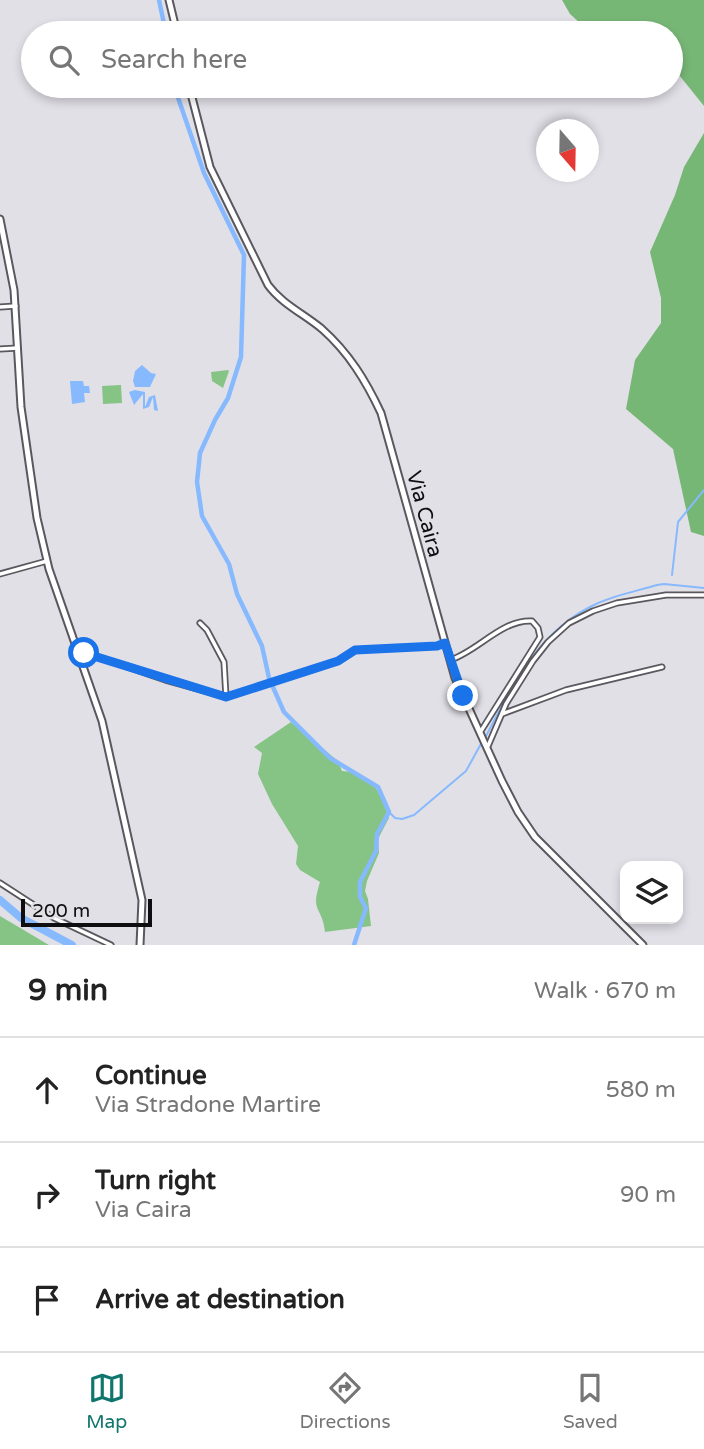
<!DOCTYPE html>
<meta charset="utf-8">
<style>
body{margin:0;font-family:"Varela Round",sans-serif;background:#f2f2f2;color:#222}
.controls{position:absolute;right:21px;bottom:21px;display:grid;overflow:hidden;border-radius:14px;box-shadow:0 4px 10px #0003}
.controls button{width:63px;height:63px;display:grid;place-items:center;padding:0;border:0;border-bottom:2px solid #e0e0e0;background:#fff;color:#222;font:35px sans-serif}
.compass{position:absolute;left:536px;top:119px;width:63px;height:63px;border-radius:50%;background:#fff;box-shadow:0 4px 10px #0003;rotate:160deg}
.scale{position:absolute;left:21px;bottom:18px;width:131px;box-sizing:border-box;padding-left:7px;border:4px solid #0f0f11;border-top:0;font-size:19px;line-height:24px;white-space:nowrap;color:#0f0f11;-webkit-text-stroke:5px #e2e0e7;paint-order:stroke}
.stop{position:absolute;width:21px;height:21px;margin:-16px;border:5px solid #1a73e8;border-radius:50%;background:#fff}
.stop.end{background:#1a73e8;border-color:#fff;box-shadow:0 2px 7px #0008}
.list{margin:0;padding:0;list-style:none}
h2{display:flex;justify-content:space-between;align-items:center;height:91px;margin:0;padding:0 28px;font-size:30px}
h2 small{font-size:23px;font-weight:400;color:#767676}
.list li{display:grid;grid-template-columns:46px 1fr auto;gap:21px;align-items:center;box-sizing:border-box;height:105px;padding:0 28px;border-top:2px solid #e0e0e0}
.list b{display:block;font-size:26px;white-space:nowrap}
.list p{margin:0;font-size:23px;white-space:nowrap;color:#767676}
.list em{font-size:23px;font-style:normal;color:#767676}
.icon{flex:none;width:38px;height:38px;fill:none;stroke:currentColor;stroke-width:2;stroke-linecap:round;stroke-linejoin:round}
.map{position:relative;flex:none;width:704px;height:945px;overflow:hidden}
.search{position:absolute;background:#fff;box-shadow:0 4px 10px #0003;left:21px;right:21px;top:21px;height:77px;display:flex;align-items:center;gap:18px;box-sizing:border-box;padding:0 24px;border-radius:38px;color:#767676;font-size:26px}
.sheet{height:406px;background:#fff}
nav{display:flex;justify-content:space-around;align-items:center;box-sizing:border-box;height:98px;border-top:2px solid #e0e0e0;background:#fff;font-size:19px;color:#767676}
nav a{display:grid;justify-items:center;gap:4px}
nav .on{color:#0f766e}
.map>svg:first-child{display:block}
</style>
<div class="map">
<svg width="704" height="945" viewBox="0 0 704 945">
<rect width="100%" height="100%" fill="#e2e0e7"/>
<path fill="#86c485" d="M228,370L229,371L223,388L212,381L211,372Z
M121,385L122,403L103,404L102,386Z
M291,722L338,761L342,771C372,773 380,791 389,818L378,839L379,853L367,881L365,891L368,899L371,926L325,932C322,905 310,914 320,882L300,870L296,864L298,846L272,804L258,774L262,753L254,747Z
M0,916L49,945H0Z"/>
<path fill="#77b776" d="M562,0H704V106L671,65V33H591L570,14Z
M704,133V536L691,532L673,449L626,409L635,360L661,323V298L650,252L675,195L684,167Z"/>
<path fill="#87b9fe" d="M142,365L151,373L156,374L150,387H135L133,381L135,371Z
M70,381H83L84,386H89L90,393H84L85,402L72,404Z
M135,390L145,392V407L149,397L155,395L158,411L154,410L153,397L149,407L143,409V394L134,405L129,392Z"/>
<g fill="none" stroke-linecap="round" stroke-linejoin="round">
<path stroke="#87b9fe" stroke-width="2" d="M672,575L678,522L704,490
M485,738C512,686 539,630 596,604C615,595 637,591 657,585L664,584L704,588
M389,812L395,818L402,819L414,815L466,771L482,742"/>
<path stroke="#87b9fe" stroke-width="4.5" d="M159,0L166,33
M174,86L204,173L244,255L241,357L228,398L215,420L200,453L197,482L202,516L229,564L237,594L262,646L269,678L284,712L330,758L378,787L389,812L377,834L376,851L360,882V897L366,908L354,945"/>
<path stroke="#87b9fe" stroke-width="8" d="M0,900L21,918L72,945"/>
<g stroke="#5a585e" stroke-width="7">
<path id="street" d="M0,307L16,306
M0,349L18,348
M0,574L47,561
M200,623L207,630L224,662L226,697
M79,655L87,653L168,681L226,697L338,661L355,650L437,646L445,643
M450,660C477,652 502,619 532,621L538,628L540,637L481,731
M502,714L566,690L662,667
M488,746L506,704L533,661L548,642L569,623L593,611L617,603L666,595H704
M0,883L54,918L111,945"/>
</g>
<g stroke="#5a585e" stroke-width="9">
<path id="secondary" d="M169,0L177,33
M189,86L210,167L268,285C282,304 304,314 322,329C349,353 366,381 381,413L455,678L502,781L518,812L535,837L643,945
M0,219L14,290L21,407L37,518L49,569L102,721L142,900L140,945"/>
</g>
<use href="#street" stroke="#fff" stroke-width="3.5"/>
<use href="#secondary" stroke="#fff" stroke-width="5"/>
</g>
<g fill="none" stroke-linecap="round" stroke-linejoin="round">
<path stroke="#1a73e8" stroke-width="9" d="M84,653L226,697L338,661L355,650L437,646L445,643L463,696"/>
</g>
<g text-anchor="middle" stroke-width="5" stroke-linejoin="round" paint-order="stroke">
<g font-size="21" fill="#0f0f11" stroke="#e2e0e7">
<text transform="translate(425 514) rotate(75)" y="7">Via Caira</text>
</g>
</g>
</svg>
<div class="controls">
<button><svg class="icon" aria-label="layers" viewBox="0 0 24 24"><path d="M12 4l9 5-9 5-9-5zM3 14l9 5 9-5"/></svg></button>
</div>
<svg class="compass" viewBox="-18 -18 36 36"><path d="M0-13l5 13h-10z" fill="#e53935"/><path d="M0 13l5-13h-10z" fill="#767676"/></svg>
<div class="scale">200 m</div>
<div class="stop" style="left:84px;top:653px"></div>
<div class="stop end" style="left:463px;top:696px"></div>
<div class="search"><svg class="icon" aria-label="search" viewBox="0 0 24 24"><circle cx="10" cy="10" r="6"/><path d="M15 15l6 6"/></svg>Search here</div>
</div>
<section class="sheet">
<h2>9 min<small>Walk · 670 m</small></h2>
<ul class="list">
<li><svg class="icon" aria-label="ahead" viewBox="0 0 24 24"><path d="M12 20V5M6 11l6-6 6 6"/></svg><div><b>Continue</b><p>Via Stradone Martire</p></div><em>580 m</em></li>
<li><svg class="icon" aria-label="right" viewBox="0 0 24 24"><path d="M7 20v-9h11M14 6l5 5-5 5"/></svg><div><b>Turn right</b><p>Via Caira</p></div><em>90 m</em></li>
<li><svg class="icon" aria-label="arrive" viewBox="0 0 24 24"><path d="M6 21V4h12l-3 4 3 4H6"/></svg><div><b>Arrive at destination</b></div></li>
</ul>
</section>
<nav>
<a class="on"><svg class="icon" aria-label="map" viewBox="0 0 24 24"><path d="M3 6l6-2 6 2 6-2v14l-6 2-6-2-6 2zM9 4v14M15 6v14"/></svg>Map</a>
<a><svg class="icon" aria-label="directions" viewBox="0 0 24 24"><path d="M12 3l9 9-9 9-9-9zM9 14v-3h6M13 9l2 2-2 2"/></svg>Directions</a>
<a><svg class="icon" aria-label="saved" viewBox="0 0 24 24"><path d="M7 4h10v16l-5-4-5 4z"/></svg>Saved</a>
</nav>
